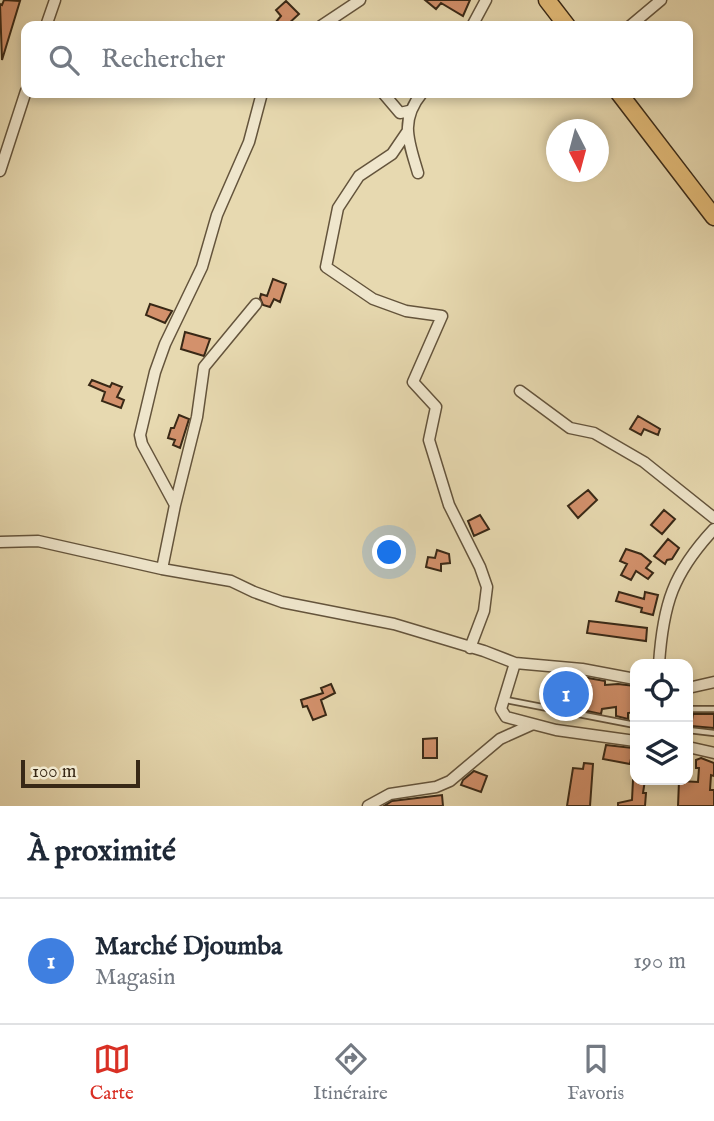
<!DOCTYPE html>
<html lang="fr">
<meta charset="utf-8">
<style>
body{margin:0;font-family:"IM FELL English",serif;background:#f2f2f3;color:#1f2937}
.controls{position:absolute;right:21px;bottom:21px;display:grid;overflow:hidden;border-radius:14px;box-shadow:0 4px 10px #0003}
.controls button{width:63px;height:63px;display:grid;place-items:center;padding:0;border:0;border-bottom:2px solid #e0e1e3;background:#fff;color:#1f2937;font:35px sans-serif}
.compass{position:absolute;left:546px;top:119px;width:63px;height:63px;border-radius:50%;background:#fff;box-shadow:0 4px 10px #0003;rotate:174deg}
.scale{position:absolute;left:21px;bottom:18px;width:119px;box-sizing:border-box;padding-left:7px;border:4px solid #382816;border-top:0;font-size:19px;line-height:24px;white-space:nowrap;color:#382816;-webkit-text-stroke:5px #efe6cc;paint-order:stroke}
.you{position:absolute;left:390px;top:553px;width:24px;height:24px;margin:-18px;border:5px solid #fff;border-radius:50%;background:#1a73e8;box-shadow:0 0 0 10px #1a73e833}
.badge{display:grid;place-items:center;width:46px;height:46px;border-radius:50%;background:#d93025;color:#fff;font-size:23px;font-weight:700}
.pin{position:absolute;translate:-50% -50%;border:4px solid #fff;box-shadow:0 2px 7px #0006}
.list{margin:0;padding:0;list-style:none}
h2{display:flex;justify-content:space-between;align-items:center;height:91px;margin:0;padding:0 28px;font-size:30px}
h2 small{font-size:23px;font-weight:400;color:#747a83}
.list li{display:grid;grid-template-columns:46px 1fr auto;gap:21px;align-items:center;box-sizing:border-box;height:126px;padding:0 28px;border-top:2px solid #e0e1e3}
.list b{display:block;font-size:26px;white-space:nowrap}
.list p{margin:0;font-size:23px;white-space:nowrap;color:#747a83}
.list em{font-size:23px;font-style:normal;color:#747a83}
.icon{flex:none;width:38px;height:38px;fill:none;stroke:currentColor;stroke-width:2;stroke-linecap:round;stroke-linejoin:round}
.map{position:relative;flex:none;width:714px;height:806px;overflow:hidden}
.search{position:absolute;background:#fff;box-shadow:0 4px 10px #0003;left:21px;right:21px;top:21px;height:77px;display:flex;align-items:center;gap:18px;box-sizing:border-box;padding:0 24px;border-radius:14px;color:#747a83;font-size:26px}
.sheet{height:217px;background:#fff}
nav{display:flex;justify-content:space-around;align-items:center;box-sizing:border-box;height:98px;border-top:2px solid #e0e1e3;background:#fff;font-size:19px;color:#747a83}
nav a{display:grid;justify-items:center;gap:4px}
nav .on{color:#d93025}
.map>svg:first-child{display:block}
</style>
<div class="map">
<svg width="714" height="806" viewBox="0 0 714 806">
<rect width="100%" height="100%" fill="#e7d9b0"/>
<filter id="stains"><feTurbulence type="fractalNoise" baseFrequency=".00286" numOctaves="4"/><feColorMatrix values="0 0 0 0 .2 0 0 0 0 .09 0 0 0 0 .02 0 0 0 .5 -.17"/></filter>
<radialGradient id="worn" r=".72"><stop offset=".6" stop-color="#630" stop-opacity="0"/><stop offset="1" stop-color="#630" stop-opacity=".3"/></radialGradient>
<path fill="#d3916c" stroke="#382816" stroke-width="2" d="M4,0L20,1L2,60L0,4L2,5Z
M425,0H470L463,16L441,3L436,9Z
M286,1L299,14L286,26H280L276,22L281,16L276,10Z
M273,279L286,284L280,302L274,299L270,307L263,305L260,298L261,294L267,296Z
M150,304L172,311L165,323L146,315Z
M185,332L210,339L204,356L181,349Z
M92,380L110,387L112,383L122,387L117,397L124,400L121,408L102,401L105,392L89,385Z
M179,415L189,419L180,448L173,445L175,440L168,438L171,428H174Z
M638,416L660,429L658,435L644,429L641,435L630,429Z
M588,490L597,500L578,518L568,506Z
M664,510L675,519L662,534L651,525Z
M480,515L489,529L474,536L468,521Z
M668,539L679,548L672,559L667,560L665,564L654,556Z
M626,549L641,554L651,562L646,568L653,573L648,579L636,571L631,580L621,575L627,564L620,561Z
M437,550L449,554L450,563L441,564V571L426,567L428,557L435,558Z
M619,592L644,599L645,592L658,595L653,615L641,612L642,608L616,601Z
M589,621L647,628L646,641L587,633Z
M588,678L605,681V685L618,684L635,686V712L628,713V719L616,716V707L602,709L601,714L587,711L591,686L586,685Z
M331,684L335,693L321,700L326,715L313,720L307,706L303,707L301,700L323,693L321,688Z
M693,714H714V728L691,726Z
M437,738V758H423V739Z
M606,745L633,748L630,764L603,759Z
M701,758L714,763V776L711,775L710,790H714V806H678L679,781L698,782L699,768H696V760Z
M584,763L593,764L590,806H567L573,768L583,769Z
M474,771L487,776L481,792L461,785L463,780Z
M633,780H645L643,793H646L645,806H618V803L632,800Z
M442,795L443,806H384L392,801Z"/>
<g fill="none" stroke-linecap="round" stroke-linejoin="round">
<g stroke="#64543c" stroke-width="8">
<path id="service" d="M506,700L635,725
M688,709H714
M688,730L714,733"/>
</g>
<g stroke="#64543c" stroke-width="13">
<path id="minor" d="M46,26L55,0
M321,26L360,0
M472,26L486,0
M630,26L661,0
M383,93L400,113L409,111
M407,132L392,154L359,176L338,208L326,267L373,299L406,311L442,316L413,382L436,407L429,440L449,505L480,567L487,587L484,611L470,648
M0,171L26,91
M418,173C409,142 399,121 422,93
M520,391L570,428L594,433L644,462L714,518
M175,505L142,444L140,435L155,372L165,344L202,267L217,215L249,142L262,93
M0,542L38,541L162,569L231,581L254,592L282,602L394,624L484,651L515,663L582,669L635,679
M162,569L175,505L197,417L204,367L256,304
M515,663L501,709L506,717L556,730L635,741
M659,664C663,604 673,573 714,529
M688,688L714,682
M688,747L714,753
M368,806L390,794L436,787L450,781L500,739L531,725"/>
</g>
<g stroke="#382816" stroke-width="19">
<path id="trunk" d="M547,0L567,26
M619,93L714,217"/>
</g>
<use href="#service" stroke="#efe6cc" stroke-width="4.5"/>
<use href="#minor" stroke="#efe6cc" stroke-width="10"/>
<use href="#trunk" stroke="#e4bc78" stroke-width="16"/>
</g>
<rect width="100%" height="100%" filter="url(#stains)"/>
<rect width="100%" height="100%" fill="url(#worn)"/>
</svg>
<div class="controls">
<button><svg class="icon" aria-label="locate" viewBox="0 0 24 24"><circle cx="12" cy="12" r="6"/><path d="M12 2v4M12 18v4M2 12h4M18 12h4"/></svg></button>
<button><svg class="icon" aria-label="layers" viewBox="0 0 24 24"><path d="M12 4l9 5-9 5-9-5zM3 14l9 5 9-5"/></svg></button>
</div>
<svg class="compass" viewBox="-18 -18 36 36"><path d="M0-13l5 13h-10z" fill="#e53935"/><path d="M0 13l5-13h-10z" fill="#747a83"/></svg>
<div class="scale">100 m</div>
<div class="you"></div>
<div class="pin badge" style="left:566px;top:694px;background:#3f7fe0">1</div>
<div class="search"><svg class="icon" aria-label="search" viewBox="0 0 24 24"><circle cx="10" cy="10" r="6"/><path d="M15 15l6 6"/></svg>Rechercher</div>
</div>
<section class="sheet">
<h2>À proximité<small></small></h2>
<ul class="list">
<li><span class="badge" style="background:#3f7fe0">1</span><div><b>Marché Djoumba</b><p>Magasin</p></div><em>190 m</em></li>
</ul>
</section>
<nav>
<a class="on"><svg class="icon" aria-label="map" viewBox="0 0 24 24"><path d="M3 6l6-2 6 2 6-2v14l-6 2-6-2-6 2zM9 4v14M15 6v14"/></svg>Carte</a>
<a><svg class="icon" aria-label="directions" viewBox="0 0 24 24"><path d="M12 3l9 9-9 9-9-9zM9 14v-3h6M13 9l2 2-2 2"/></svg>Itinéraire</a>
<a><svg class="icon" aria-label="saved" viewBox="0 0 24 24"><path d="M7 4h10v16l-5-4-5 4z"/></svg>Favoris</a>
</nav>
